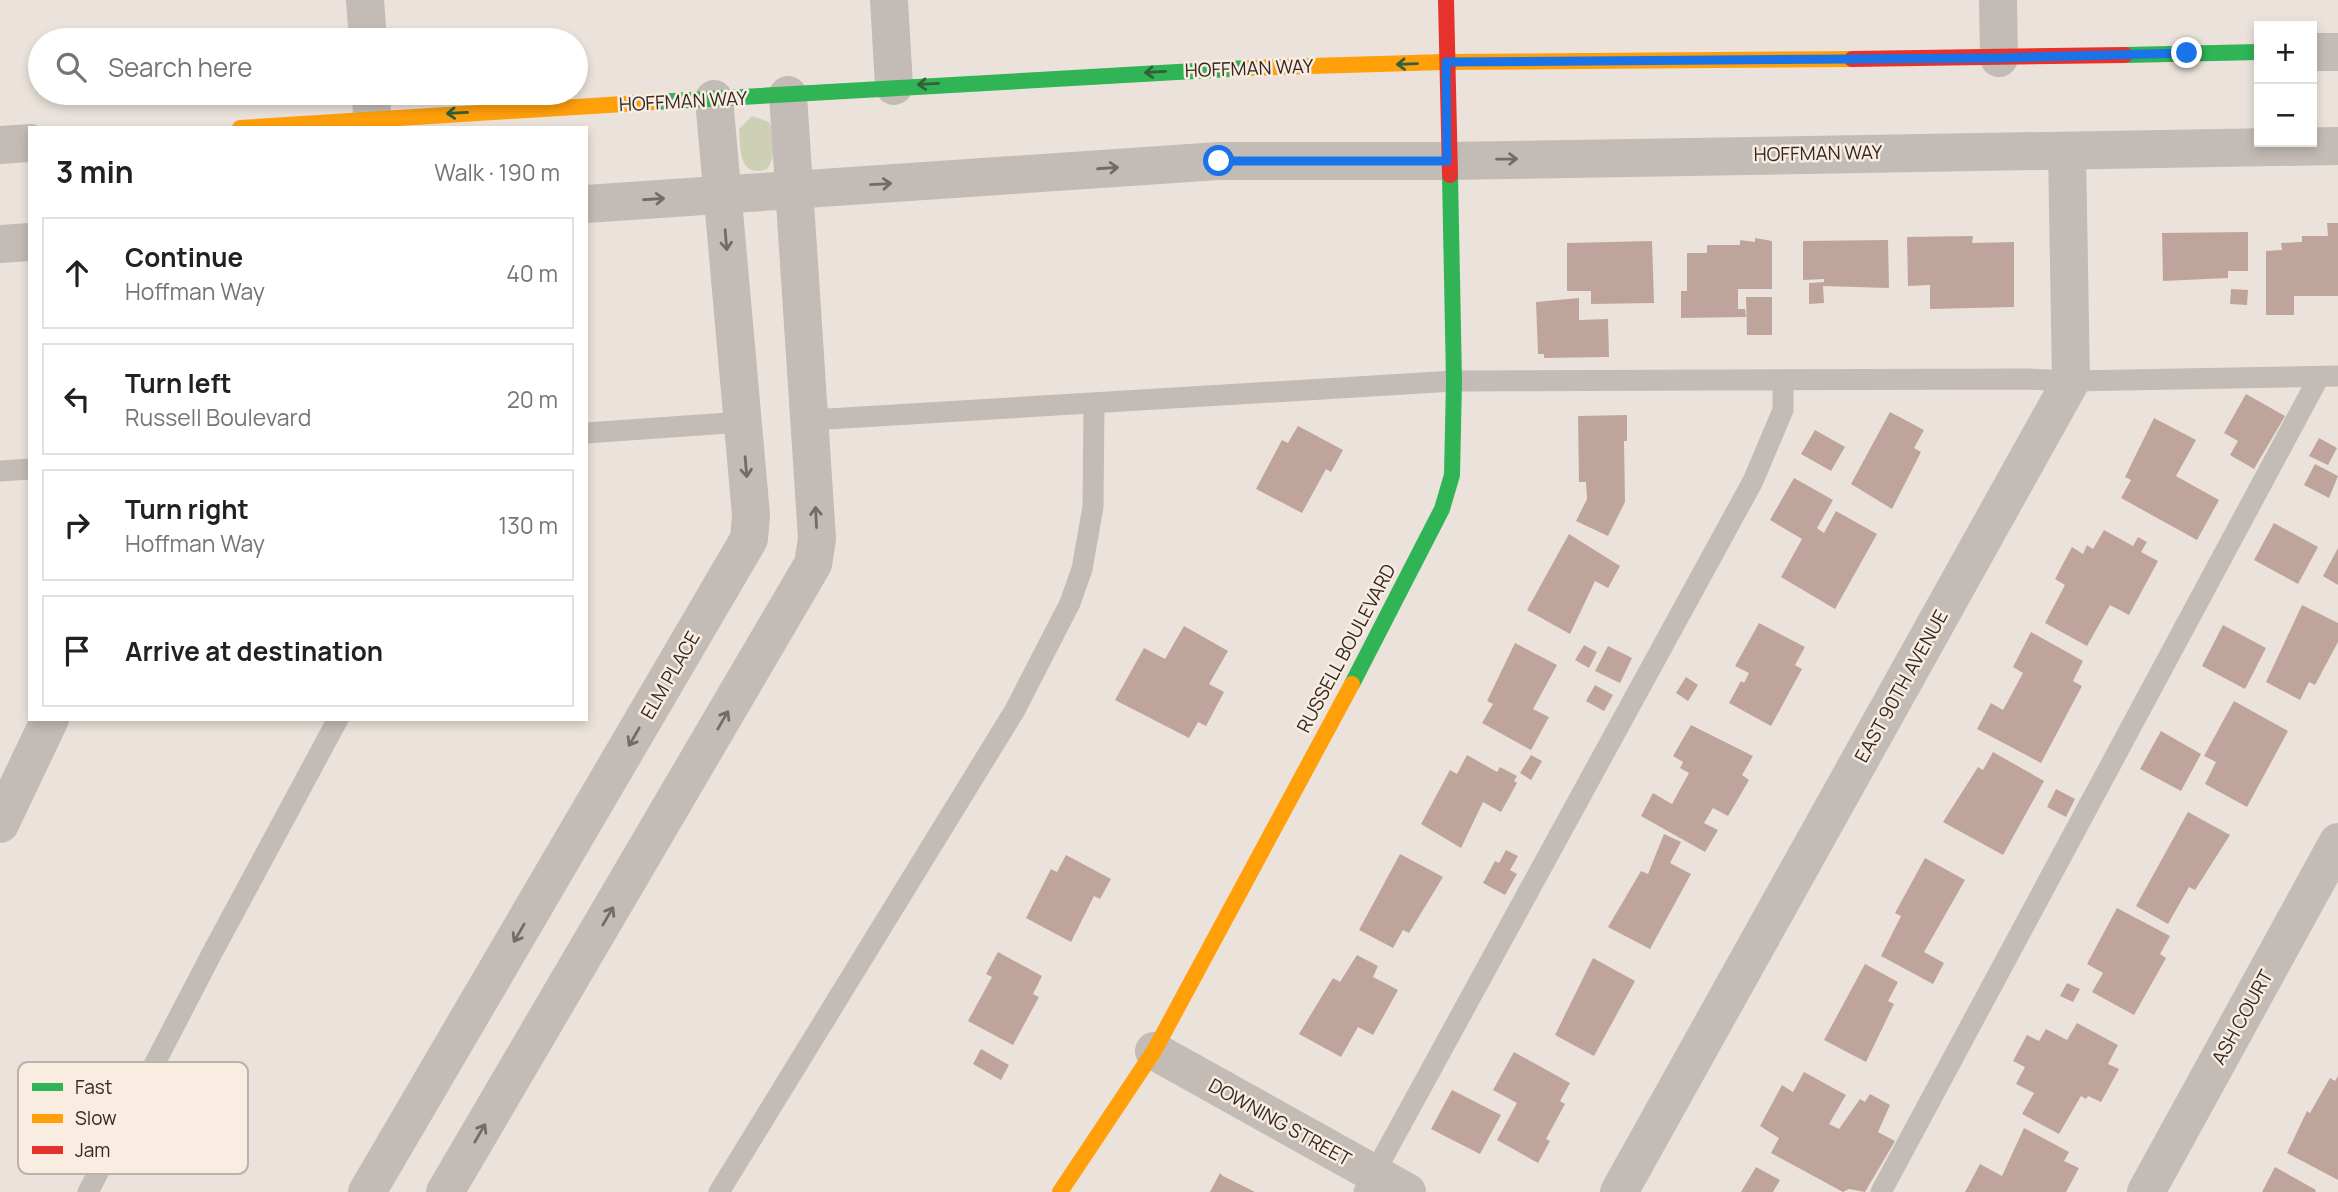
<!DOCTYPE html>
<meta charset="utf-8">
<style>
body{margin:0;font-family:Manrope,sans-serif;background:#f2f2f2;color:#202124}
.controls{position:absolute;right:21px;top:21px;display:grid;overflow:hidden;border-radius:0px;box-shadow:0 4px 10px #0003}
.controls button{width:63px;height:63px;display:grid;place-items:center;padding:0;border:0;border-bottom:2px solid #e0e0e0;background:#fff;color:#202124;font:35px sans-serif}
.stop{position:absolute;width:21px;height:21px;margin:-16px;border:5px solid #1a73e8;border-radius:50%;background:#fff}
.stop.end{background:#1a73e8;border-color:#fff;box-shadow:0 2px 7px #0008}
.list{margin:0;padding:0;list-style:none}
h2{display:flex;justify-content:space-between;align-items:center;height:91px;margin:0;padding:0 28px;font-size:30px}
h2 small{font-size:23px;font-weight:400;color:#757577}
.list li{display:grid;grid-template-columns:46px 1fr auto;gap:21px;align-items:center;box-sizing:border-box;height:112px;margin:0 14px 14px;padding:0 14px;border:2px solid #e0e0e0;border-radius:0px}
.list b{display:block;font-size:26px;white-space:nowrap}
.list p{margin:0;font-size:23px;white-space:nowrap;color:#757577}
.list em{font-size:23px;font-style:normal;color:#757577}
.icon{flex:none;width:38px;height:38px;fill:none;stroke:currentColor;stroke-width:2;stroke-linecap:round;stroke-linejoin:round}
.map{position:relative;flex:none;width:2338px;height:1192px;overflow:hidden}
.search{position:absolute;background:#fff;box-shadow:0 4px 10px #0003;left:28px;top:28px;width:560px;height:77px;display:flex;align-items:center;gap:18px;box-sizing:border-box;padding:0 24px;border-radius:38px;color:#757577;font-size:26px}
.panel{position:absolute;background:#fff;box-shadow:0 4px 10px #0003;left:28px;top:126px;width:560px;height:595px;border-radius:0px}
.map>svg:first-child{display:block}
</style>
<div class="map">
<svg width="2338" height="1192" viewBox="0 0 2338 1192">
<rect width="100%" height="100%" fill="#ebe3db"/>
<path fill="#cdd0b5" d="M752,116L769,122C776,135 776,157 767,169C738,179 741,148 739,129Z"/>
<path fill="#bfa49c" d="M2327,223H2338V296H2294V315H2266V251L2282,250L2281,243L2302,242V236H2328Z
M2248,232V271H2228V278L2163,281L2162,233Z
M1973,236L1972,243L2014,242V307L1930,309V285L1908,286L1907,237Z
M1755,238L1772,241V289H1738V309H1745L1746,317L1681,318V291H1687V253H1707V245H1740V240L1755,242Z
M1888,240L1889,288L1823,286L1824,303L1809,304V283L1824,282V279L1803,280V241Z
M1652,241L1654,303L1591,304V291H1567V243Z
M2231,289L2248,290L2247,305L2230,304Z
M1746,297H1772V335H1747Z
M1579,298V320L1608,319L1609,357L1544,358V354H1538L1536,302Z
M2246,394L2285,416L2254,469L2230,455L2238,441L2224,433Z
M1890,412L1924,430L1914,448L1921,452L1892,509L1851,484Z
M1627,415V441H1624L1625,502L1608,536L1576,521L1587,499L1586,482H1579L1578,416Z
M2154,418L2196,440L2176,476L2219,500L2197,540L2121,498L2131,480L2125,477Z
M1298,426L1343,450L1331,472L1326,469L1302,513L1256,489L1282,440L1288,443Z
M1815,430L1845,447L1831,471L1801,454Z
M2319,438L2337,448L2328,465L2309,456Z
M2315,464L2338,476L2329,498L2304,485Z
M1794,478L1833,500L1817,528L1824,533L1836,511L1877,534L1835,609L1781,577L1802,539L1770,520Z
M2274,523L2318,547L2298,584L2254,560Z
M2104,530L2133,546L2138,537L2147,542L2141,552L2158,561L2129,615L2110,605L2087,646L2045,623L2065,585L2055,579L2072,547L2083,554L2087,545L2093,549Z
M1569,534L1620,566L1608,588L1595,581L1570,634L1527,610Z
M2338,548V585L2323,576Z
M2302,605L2338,623V642L2315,685L2309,682L2300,700L2266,682Z
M1759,623L1805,647L1795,665L1802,669L1771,726L1729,703L1741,681L1744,683L1749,673L1735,666Z
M2223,625L2266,648L2245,689L2202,666Z
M1184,626L1228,651L1209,684L1224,692L1206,726L1198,722L1189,738L1115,700L1144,648L1165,659Z
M2031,632L2083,661L2073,681L2082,686L2041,763L1977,729L1991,703L2003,710L2023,673L2013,667Z
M1515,643L1557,665L1533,709L1549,717L1531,750L1482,723L1493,704L1487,701Z
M1584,645L1597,652L1589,668L1575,660Z
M1608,646L1632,658L1620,683L1595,671Z
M1686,677L1698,685L1688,701L1676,693Z
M1595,685L1613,695L1604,711L1586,701Z
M2234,701L2288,731L2247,807L2205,784L2216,762L2204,756Z
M1691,725L1753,756L1742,775L1749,780L1728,816L1713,808L1704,823L1718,830L1705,852L1641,816L1653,793L1672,804L1689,773L1680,768L1683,762L1673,756Z
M2161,731L2201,754L2181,791L2140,769Z
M1993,752L2044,781L2003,855L1943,822L1978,767L1983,770Z
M1467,755L1497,772L1500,767L1517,776L1514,781L1517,783L1501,812L1483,802L1461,848L1421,824L1450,770L1457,774Z
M1531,755L1542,761L1531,780L1520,773Z
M2056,789L2075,799L2066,817L2047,807Z
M2188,812L2230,835L2195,890L2189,887L2168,924L2136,906Z
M1664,834L1681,842L1670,863L1691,874L1650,949L1608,927L1641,871L1648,874Z
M1506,850L1518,856L1510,870L1517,874L1505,895L1483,883L1495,861L1499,863Z
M1400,854L1443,877L1409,933L1403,930L1393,948L1359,930Z
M1066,855L1111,879L1100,899L1094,896L1071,942L1026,918L1051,869L1057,872Z
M1925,858L1965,880L1924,952L1944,963L1933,984L1881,956L1901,916L1895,913Z
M2117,908L2170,936L2160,954L2166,958L2134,1015L2092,992L2103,973L2087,964Z
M998,952L1042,976L1033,994L1039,997L1013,1045L968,1021L992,977L986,974Z
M1357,955L1378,966L1373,977L1398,990L1373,1035L1358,1027L1341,1057L1299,1034L1333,978L1340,982Z
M1593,958L1635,981L1594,1056L1555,1035Z
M1865,964L1898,982L1888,1001L1894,1004L1866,1062L1824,1040Z
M2067,983L2080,989L2073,1002L2060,996Z
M2077,1023L2118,1045L2108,1064L2119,1069L2101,1102L2088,1096L2086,1099L2081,1096L2059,1134L2022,1114L2034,1093L2016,1084L2025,1067L2013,1061L2027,1035L2039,1041L2046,1029L2067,1040Z
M981,1049L1009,1065L1001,1080L973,1064Z
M1514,1052L1570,1083L1560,1101L1565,1104L1546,1139L1550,1141L1538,1163L1497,1140L1517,1103L1493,1090Z
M1804,1072L1846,1095L1829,1124L1839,1129L1860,1099L1865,1102L1870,1094L1890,1105L1878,1132L1895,1141L1865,1192L1849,1189L1843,1192L1771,1153L1779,1138L1760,1126L1782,1085L1793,1092Z
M2338,1076V1180L2287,1153L2307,1111L2310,1113L2330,1078L2335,1081Z
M1452,1090L1501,1115L1480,1154L1431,1129Z
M2024,1128L2069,1152L2064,1161L2079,1168L2066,1192H1965L1980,1164L2002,1176Z
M1756,1167L1780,1180L1773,1192H1741Z
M2275,1167L2316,1190L2315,1192H2262Z
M1220,1173L1223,1176L1255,1192H1210Z"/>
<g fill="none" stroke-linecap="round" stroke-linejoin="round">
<path stroke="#c3bbb6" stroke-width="21" d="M811,420L1454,381L2028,379L2071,381L2338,376
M586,433L742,422
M0,471L30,469
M88,1192L211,955L338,719
M719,1192L1015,710L1070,603L1082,569L1093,507L1094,404
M1364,1192L1753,481L1783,410V381
M1881,1192L2319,377"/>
<path stroke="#c3bbb6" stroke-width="38" d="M365,0L368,40
M889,0L894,86
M1998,0L1999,58
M2312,52H2338
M371,93L372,118
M0,145L30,143
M586,204L1219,161H1447L2338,146
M0,244L30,242
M0,824L50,719
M1154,1051L1407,1192
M367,1192L749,539L751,515L714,99
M445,1192L813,564L817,539L788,95
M1619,1192L2071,381L2067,151
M2146,1192L2338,842"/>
<path stroke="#30b455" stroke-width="16" d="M2125,55L2259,52
M655,102L1247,68
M1352,684L1442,509L1452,475L1454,381L1450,175"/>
<path stroke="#ff9f0a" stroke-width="16" d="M1247,68L1445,62L1852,59
M240,128L655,102
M1060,1192L1154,1051L1352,684"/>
<path stroke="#e5322d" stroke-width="16" d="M1446,0L1450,175
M1852,59L2125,55"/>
</g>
<defs><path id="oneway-shaft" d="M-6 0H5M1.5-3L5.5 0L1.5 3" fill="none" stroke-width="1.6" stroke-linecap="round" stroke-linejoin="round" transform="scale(1.75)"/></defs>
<g stroke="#326038">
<use href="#oneway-shaft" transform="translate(1407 64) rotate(178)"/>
<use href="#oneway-shaft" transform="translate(1155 72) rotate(177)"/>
<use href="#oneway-shaft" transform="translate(928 84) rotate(177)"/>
<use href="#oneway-shaft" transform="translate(457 113) rotate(177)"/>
</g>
<g stroke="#746a66">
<use href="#oneway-shaft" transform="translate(1507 159) rotate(-1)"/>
<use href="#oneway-shaft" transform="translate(1108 168) rotate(-4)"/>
<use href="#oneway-shaft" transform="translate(881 184) rotate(-3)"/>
<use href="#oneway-shaft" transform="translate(654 199) rotate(-4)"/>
<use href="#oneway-shaft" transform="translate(726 240) rotate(85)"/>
<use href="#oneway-shaft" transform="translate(746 467) rotate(85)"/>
<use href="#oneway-shaft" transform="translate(816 517) rotate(-93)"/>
<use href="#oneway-shaft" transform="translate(723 720) rotate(-60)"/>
<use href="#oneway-shaft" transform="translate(634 737) rotate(120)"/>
<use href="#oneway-shaft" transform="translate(608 916) rotate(-60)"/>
<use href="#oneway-shaft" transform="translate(519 933) rotate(120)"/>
<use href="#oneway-shaft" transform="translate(480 1133) rotate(-60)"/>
</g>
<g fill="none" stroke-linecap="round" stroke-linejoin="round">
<path stroke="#1a73e8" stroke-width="9" d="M1219,161H1447L1446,62L1999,58L2187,53"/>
</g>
<g text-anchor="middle" stroke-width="5" stroke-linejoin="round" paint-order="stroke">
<g font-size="19" fill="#332824" stroke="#f9ece1">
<text transform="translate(1249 68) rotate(-2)" y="7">HOFFMAN WAY</text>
<text transform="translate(683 101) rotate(-3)" y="7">HOFFMAN WAY</text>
<text transform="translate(1818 153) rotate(-1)" y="7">HOFFMAN WAY</text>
<text transform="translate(1346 648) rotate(-62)" y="7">RUSSELL BOULEVARD</text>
<text transform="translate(670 675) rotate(-60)" y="7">ELM PLACE</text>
<text transform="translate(1901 686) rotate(-61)" y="7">EAST 90TH AVENUE</text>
<text transform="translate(2242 1017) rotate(-61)" y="7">ASH COURT</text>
<text transform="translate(1280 1122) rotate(29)" y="7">DOWNING STREET</text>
</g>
</g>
<rect x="18" y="1062" width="230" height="112" rx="10" fill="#f9ece1" stroke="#beb1a8" stroke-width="2"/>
<rect x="32" y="1083" width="31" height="8" fill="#30b455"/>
<rect x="32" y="1114" width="31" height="9" fill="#ff9f0a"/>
<rect x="32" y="1146" width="31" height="8" fill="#e5322d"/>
<g font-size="19" fill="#332824">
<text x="75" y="1094">Fast</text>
<text x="75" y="1125">Slow</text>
<text x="75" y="1157">Jam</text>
</g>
</svg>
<div class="controls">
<button>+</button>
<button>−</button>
</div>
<div class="stop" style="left:1219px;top:161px"></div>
<div class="stop end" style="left:2187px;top:53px"></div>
<div class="search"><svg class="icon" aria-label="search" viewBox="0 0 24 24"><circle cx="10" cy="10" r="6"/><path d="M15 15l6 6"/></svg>Search here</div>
<section class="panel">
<h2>3 min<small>Walk · 190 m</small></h2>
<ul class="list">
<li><svg class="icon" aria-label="ahead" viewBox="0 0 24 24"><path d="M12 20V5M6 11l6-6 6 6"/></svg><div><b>Continue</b><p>Hoffman Way</p></div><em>40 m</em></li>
<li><svg class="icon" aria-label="left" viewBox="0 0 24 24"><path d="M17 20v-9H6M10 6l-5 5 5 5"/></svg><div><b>Turn left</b><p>Russell Boulevard</p></div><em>20 m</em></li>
<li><svg class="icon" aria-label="right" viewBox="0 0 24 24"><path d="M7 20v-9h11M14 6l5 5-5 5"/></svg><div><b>Turn right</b><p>Hoffman Way</p></div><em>130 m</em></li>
<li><svg class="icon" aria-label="arrive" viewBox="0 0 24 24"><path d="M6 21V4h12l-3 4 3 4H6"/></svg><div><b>Arrive at destination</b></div></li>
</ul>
</section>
</div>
